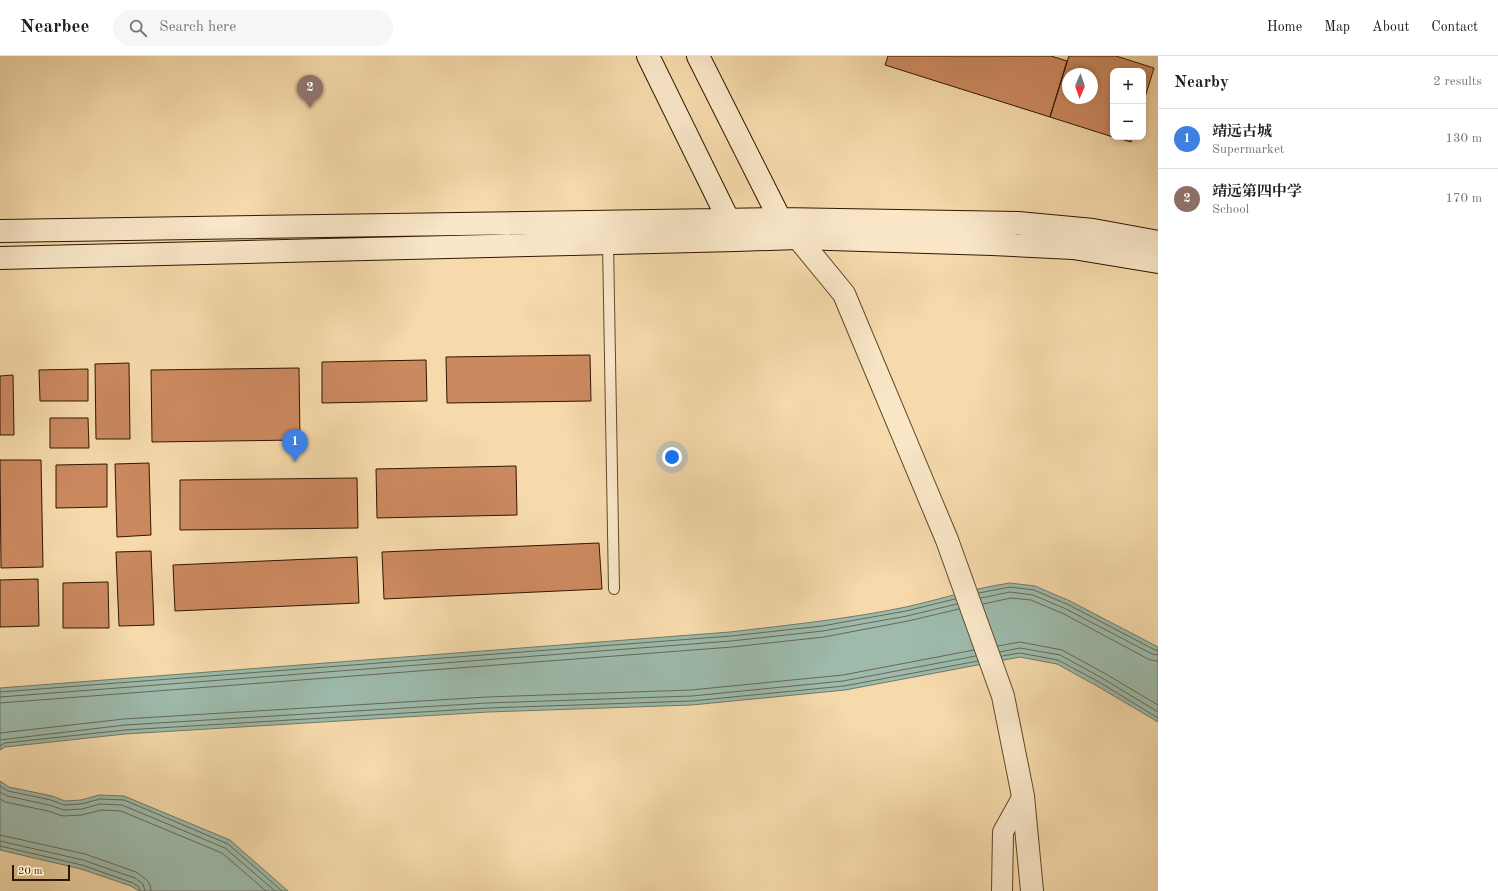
<!DOCTYPE html>
<meta charset="utf-8">
<style>
body{margin:0;font-family:"Old Standard TT","Noto Serif SC",serif;background:#f6f6f6;color:#202124}
.controls{position:absolute;right:12px;top:12px;display:grid;overflow:hidden;border-radius:8px;box-shadow:0 2px 6px #0003}
.controls button{width:36px;height:36px;display:grid;place-items:center;padding:0;border:0;border-bottom:1px solid #e0e0e0;background:#fff;color:#202124;font:20px sans-serif}
.compass{position:absolute;left:1062px;top:12px;width:36px;height:36px;border-radius:50%;background:#fff;box-shadow:0 2px 6px #0003;rotate:182deg}
.scale{position:absolute;left:12px;bottom:10px;width:58px;box-sizing:border-box;padding-left:4px;border:2px solid #2f1700;border-top:0;font-size:11px;line-height:14px;white-space:nowrap;color:#2f1700;-webkit-text-stroke:3px #f9e7c8;paint-order:stroke}
.you{position:absolute;left:672px;top:401px;width:14px;height:14px;margin:-10px;border:3px solid #fff;border-radius:50%;background:#1a73e8;box-shadow:0 0 0 6px #1a73e833}
.badge{display:grid;place-items:center;width:26px;height:26px;border-radius:50%;background:#8f2418;color:#fff;font-size:13px;font-weight:700}
.pin{position:absolute;translate:-50% -33px;filter:drop-shadow(0 1px 2px #0008)}
.pin::after{content:'';position:absolute;top:21px;width:14px;height:12px;background:inherit;clip-path:polygon(0 0,100% 0,50% 100%)}
.list{margin:0;padding:0;list-style:none}
h2{display:flex;justify-content:space-between;align-items:center;height:52px;margin:0;padding:0 16px;font-size:17px}
h2 small{font-size:13px;font-weight:400;color:#757577}
.list li{display:grid;grid-template-columns:26px 1fr auto;gap:12px;align-items:center;box-sizing:border-box;height:60px;padding:0 16px;border-top:1px solid #e0e0e0}
.list b{display:block;font-size:15px;white-space:nowrap}
.list p{margin:0;font-size:13px;white-space:nowrap;color:#757577}
.list em{font-size:13px;font-style:normal;color:#757577}
.icon{flex:none;width:22px;height:22px;fill:none;stroke:currentColor;stroke-width:2;stroke-linecap:round;stroke-linejoin:round}
.map{position:relative;flex:none;width:1158px;height:835px;overflow:hidden}
header{display:flex;align-items:center;gap:24px;box-sizing:border-box;height:56px;padding:0 20px;background:#fff;border-bottom:1px solid #e0e0e0}
header strong{font-size:19px}
nav{display:flex;gap:22px;margin-inline-start:auto;font-size:14px}
.search{width:280px;height:36px;background:#f6f6f6;display:flex;align-items:center;gap:10px;box-sizing:border-box;padding:0 14px;border-radius:22px;color:#757577;font-size:15px}
main{display:flex}
aside{flex:1;background:#fff}
.map>svg:first-child{display:block}
</style>
<header>
<strong>Nearbee</strong>
<div class="search"><svg class="icon" aria-label="search" viewBox="0 0 24 24"><circle cx="10" cy="10" r="6"/><path d="M15 15l6 6"/></svg>Search here</div>
<nav><a>Home</a><a>Map</a><a>About</a><a>Contact</a></nav>
</header>
<main>
<div class="map">
<svg width="1158" height="835" viewBox="0 0 1158 835">
<rect width="100%" height="100%" fill="#f6daab"/>
<filter id="stains"><feTurbulence type="fractalNoise" baseFrequency=".005" numOctaves="4"/><feColorMatrix values="0 0 0 0 .2 0 0 0 0 .09 0 0 0 0 .02 0 0 0 .5 -.17"/></filter>
<radialGradient id="worn" r=".72"><stop offset=".6" stop-color="#630" stop-opacity="0"/><stop offset="1" stop-color="#630" stop-opacity=".3"/></radialGradient>
<path fill="#9dbaab" stroke="#717967" d="M1010,527L1035,530L1070,545L1158,591V666L1097,630L1057,608L1020,601L845,634L692,649L488,656L125,678L5,691L0,694V632L730,576C789,569 848,563 906,551C941,543 975,532 1010,527Z
M0,725L9,731L52,740L65,745L81,744L99,739L124,740L230,784L288,835H139L131,830L81,813L0,794Z"/>
<g fill="none" stroke-linecap="round" stroke-linejoin="round">
<path stroke="#666856" stroke-width="1" d="M979,537L1010,531L1034,534L1069,549L1155,594H1158
M981,542L1010,536L1033,539L1066,553L1152,598L1158,599
M983,548L1011,542L1031,544L1064,558L1150,604L1158,605
M998,590L1020,586L1062,594L1104,617L1158,649
M1000,596L1020,592L1060,599L1102,622L1158,656
M1002,600L1020,597L1058,604L1099,626L1158,662
M0,636L731,580L822,570L906,555L955,543
M0,641L731,585L823,575L907,560L957,548
M0,647L732,591L824,581L908,565L959,553
M0,677L124,663L487,641L691,634L843,619L974,594
M0,684L125,669L487,647L692,640L843,625L976,600
M0,690L5,687L125,674L488,652L692,645L844,630L978,605
M0,730L8,735L51,744L64,749L81,748L100,743L124,744L228,788L282,835
M0,736L7,740L49,749L64,754L82,753L100,748L122,749L225,792L275,835
M0,743L5,746L48,755L63,760L82,759L101,754L121,755L222,797L266,835
M0,779L85,798L136,816L147,824L150,829L151,835
M0,785L83,804L135,822L143,828L145,835
M0,790L82,809L133,827L139,831L140,835"/>
</g>
<path fill="#cc8960" stroke="#2f1700" fill-rule="evenodd" d="M888,0H1051L1067,5L1050,61L885,9Z
M1069,0H1116L1154,12L1143,48V15H1113V81L1050,61ZM1068,18H1092V42H1068Z
M1114,81H1132L1131,86Z
M590,299L591,345L447,347L446,301Z
M426,304L427,345L322,347V306Z
M129,307L130,383H96L95,308Z
M299,312L300,384L152,386L151,314Z
M88,313V345H40L39,314Z
M13,319L14,379H0V320Z
M50,362H88L89,392H50Z
M0,404H41L43,511L1,512Z
M149,407L151,479L117,481L115,408Z
M107,408V451L56,452V409Z
M516,410L517,459L377,462L376,413Z
M357,422L358,472L180,474V424Z
M599,487L602,533L384,543L382,496Z
M151,495L154,569L119,570L116,496Z
M357,501L359,547L175,555L173,509Z
M38,523L39,570L0,571V524Z
M108,526L109,572H63V527Z"/>
<g fill="none" stroke-linecap="round" stroke-linejoin="round">
<g stroke="#61482b" stroke-width="12">
<path id="service" d="M608,187L614,533"/>
</g>
<g stroke="#61482b" stroke-width="22">
<path id="minor" d="M1002,835L1003,776L1023,740"/>
</g>
<g stroke="#61482b" stroke-width="24">
<path id="tertiary" d="M788,171L798,182L844,238L947,484L1003,640L1023,740L1032,835"/>
</g>
<g stroke="#2f1700" stroke-width="24">
<path id="secondary" d="M648,0L729,165L734,177
M698,0L780,163
M0,175L780,163L1018,167L1093,174L1158,186
M0,202L736,184L798,182L992,188L1073,192L1158,206"/>
</g>
<use href="#service" stroke="#f9e7c8" stroke-width="10"/>
<use href="#minor" stroke="#f9e7c8" stroke-width="20"/>
<use href="#tertiary" stroke="#f9e7c8" stroke-width="22"/>
<use href="#secondary" stroke="#f9e7c8" stroke-width="22"/>
</g>
<rect width="100%" height="100%" filter="url(#stains)"/>
<rect width="100%" height="100%" fill="url(#worn)"/>
</svg>
<div class="controls">
<button>+</button>
<button>−</button>
</div>
<svg class="compass" viewBox="-18 -18 36 36"><path d="M0-13l5 13h-10z" fill="#e53935"/><path d="M0 13l5-13h-10z" fill="#757577"/></svg>
<div class="scale">20 m</div>
<div class="you"></div>
<div class="pin badge" style="left:295px;top:406px;background:#3f7fe0">1</div>
<div class="pin badge" style="left:310px;top:52px;background:#8d6e63">2</div>
</div>
<aside>
<h2>Nearby<small>2 results</small></h2>
<ul class="list">
<li><span class="badge" style="background:#3f7fe0">1</span><div><b>靖远古城</b><p>Supermarket</p></div><em>130 m</em></li>
<li><span class="badge" style="background:#8d6e63">2</span><div><b>靖远第四中学</b><p>School</p></div><em>170 m</em></li>
</ul>
</aside>
</main>
